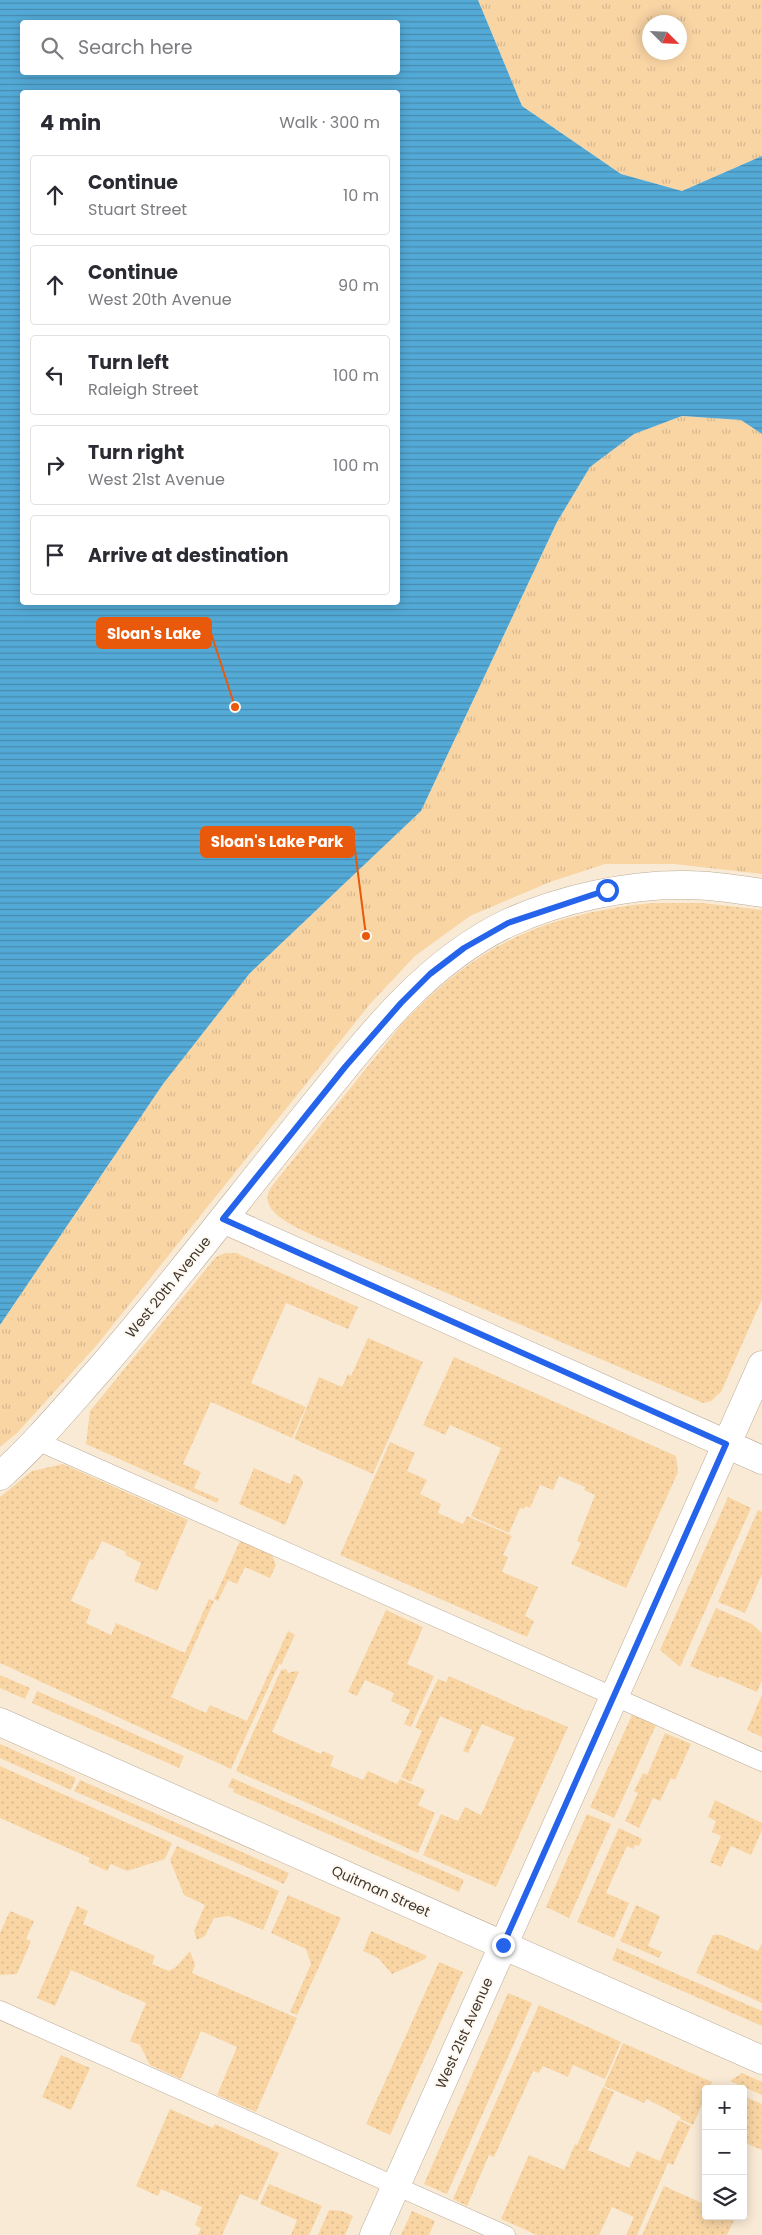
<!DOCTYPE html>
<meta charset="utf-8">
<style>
body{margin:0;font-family:Poppins,sans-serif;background:#f2f2f3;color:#2b2b33}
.controls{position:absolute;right:15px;bottom:15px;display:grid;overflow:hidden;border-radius:5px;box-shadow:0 2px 12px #0003}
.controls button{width:45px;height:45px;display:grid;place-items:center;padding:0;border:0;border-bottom:1px solid #e1e1e2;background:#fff;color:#2b2b33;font:25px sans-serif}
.compass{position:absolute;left:642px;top:15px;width:45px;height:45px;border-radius:50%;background:#fff;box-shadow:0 2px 12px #0003;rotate:114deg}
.stop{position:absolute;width:15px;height:15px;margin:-11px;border:4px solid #2563eb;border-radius:50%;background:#fff}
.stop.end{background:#2563eb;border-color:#fff;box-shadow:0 1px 5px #0008}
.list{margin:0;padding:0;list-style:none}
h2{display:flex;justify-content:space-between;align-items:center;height:65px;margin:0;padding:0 20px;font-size:21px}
h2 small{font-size:16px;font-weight:400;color:#7c7c81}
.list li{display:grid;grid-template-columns:32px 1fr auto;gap:15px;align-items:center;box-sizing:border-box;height:80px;margin:0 10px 10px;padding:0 10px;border:1px solid #e1e1e2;border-radius:5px}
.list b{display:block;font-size:19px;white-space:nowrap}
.list p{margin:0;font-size:16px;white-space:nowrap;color:#7c7c81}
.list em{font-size:16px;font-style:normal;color:#7c7c81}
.icon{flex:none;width:28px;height:28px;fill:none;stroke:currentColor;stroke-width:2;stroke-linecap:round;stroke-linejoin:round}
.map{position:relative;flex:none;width:762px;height:2235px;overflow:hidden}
.search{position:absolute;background:#fff;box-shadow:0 2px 12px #0003;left:20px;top:20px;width:380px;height:55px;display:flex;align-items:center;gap:12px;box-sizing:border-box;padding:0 18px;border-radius:5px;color:#7c7c81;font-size:19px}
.panel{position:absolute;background:#fff;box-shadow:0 2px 12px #0003;left:20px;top:90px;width:380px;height:515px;border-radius:5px}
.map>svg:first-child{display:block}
</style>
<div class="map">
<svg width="762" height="2235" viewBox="0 0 762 2235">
<defs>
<pattern id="grass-dots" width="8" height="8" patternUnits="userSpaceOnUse" patternTransform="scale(1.25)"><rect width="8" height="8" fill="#f9d5a4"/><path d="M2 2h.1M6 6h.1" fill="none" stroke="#d6b78e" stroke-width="1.8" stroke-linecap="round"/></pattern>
<pattern id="park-tufts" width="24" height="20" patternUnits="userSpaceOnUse" patternTransform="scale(1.25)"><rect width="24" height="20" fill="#f9d5a4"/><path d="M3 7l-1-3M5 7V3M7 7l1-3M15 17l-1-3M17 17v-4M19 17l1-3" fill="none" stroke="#d6b78e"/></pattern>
<pattern id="water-rules" width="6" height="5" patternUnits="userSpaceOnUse" patternTransform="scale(1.25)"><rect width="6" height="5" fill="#53aad7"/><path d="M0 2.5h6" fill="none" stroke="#468baf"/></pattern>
</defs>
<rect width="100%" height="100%" fill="#f9ead6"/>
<path fill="url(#grass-dots)" d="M651,903H703L762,910V1299L721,1392L711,1401L703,1403L344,1249C326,1240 272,1222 268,1202C266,1194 271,1187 276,1181L401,1025C476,945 542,915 651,903Z
M225,1253H236L358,1307L348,1329L286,1303L251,1383L306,1407L292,1438L211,1402L183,1464L201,1472L194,1488L219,1499L217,1503L86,1444L90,1411L216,1257Z
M368,1338L423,1362L373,1474L294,1439L319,1377L342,1387L348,1374L351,1376Z
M454,1357L676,1456L678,1472L626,1588L571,1564L581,1543L577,1541L595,1495L584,1490L585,1487L559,1476L553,1490L540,1485L530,1508L526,1506L524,1509L520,1508L509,1533L471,1516L501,1448L450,1425L445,1435L423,1425Z
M390,1442L415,1453L407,1471L427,1480L420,1494L441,1504L438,1513L463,1524L467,1516L512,1536L503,1555L508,1557L502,1572L538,1587L525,1616L534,1621L527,1637L340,1555Z
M63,1464L188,1520L157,1591L134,1581L141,1563L125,1555L126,1552L102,1541L93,1560L90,1559L71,1601L91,1610L86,1623L111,1635L116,1623L185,1653L209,1599L214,1601L171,1697L206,1713L210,1705L247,1721L288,1631L295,1635L281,1665L279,1664L231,1769L0,1663V1497L32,1471Z
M254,1468L290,1484L294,1474L301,1478L303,1483L285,1525L239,1504Z
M728,1497L751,1508L680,1667L660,1650Z
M758,1510L762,1512V1574L745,1613L718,1602Z
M240,1541L272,1555L276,1565L270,1578L245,1567L237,1584L228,1580L218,1601L214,1599Z
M716,1608L752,1624L762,1633V1680L757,1692L720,1676L718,1678L690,1666Z
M386,1610L423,1627L407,1664L434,1676L411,1727L404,1724L410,1710L391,1701L394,1693L365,1680L357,1696L348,1692Z
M286,1669L288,1673L295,1671L299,1672L272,1732L321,1754L323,1751L334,1756L330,1766L363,1780L368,1771L397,1784L400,1779L425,1790L418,1805L435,1813L418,1853L236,1771L281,1670Z
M0,1675L30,1688L25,1699L0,1688Z
M449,1676L527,1711L528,1710L568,1727L496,1887L423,1855L441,1814L458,1821L465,1807L481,1815L515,1738L482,1724L468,1753L463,1751L472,1730L440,1716L411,1782L401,1777L422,1731L415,1727L438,1679L446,1682Z
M37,1691L184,1756L179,1768L32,1703Z
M762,1694V1737L747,1730Z
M632,1715L656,1725L614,1818L590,1807Z
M665,1733L691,1744L675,1780L671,1778L660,1801L653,1798L639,1828L625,1821L638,1793L634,1791L643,1773L647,1775Z
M0,1744L76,1778L71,1790L0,1758Z
M0,1766L172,1843L165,1859L127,1871L111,1864L107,1871L88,1862L90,1858L0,1818Z
M232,1778L464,1880L459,1892L233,1792L234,1789L228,1787Z
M80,1780L289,1873L284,1884L74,1791Z
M715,1800L762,1823V1830L751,1855L731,1846L721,1867L710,1862L721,1836L712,1832L716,1821L708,1817Z
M587,1814L611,1824L569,1918L546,1907Z
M619,1828L642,1839L639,1846L635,1845L633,1849L627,1846L606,1893L629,1903L614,1938L577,1922Z
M177,1846L279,1891L263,1930L229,1916L214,1918L205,1936L197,1940L194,1931L205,1905L184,1895L170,1860Z
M288,1895L341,1918L297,2015L290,2012L311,1964L306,1949L271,1933Z
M636,1905L660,1916L648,1946L662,1952L659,1958L620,1941Z
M77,1906L88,1911L83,1924L155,1956L152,1964L169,1971L176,1967L190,1951L195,1965L192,1973L297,2018L256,2112L217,2095L237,2047L201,2031L181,2079L150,2065L140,2045L130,2041L146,2003L71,1970L55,2006L37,1998Z
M10,1911L34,1921L26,1939L31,1941L17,1974L0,1975V1933Z
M371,1931L427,1956L425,1959L392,1974L378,1958L363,1951Z
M713,1935H721L758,1951L762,1943V2003L696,1973Z
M617,1948L762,2011V2026L612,1960Z
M439,1962L463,1972L390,2135L366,2124Z
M508,1993L532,2003L447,2194L424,2184Z
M539,2005L621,2042L605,2079L573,2065L568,2077L543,2066L539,2073L533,2071L494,2157L489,2155L467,2206L453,2199Z
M623,2043L712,2082L709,2089H706V2095L693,2125L680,2119L681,2117L647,2099L644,2103L604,2086Z
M61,2055L90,2068L71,2110L42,2097Z
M742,2073L762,2082V2095L730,2081Z
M603,2087L614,2092L588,2150L629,2168L637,2151L660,2161L678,2120L691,2126L673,2165L668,2163L637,2235H626L634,2217L612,2207L599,2235H537L501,2219L529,2155L564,2170L575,2144L577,2145Z
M743,2096L762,2104V2150L743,2142Z
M170,2109L213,2128L215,2124L279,2153L257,2201L240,2194L222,2235H198L201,2228L195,2225L202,2207L161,2189L158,2196L136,2186Z
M269,2184L322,2206L309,2235H291L297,2220L260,2204Z
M664,2186L706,2205V2216L735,2218L727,2235H642Z
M329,2210L342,2211L353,2216L345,2235H318Z
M412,2211L435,2221L429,2235H401Z"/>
<path fill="url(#park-tufts)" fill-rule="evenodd" d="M478,0H762V156L682,191L621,174L522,106ZM650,22H680V52H650Z
M682,416L741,420L762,434V874L674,864H605L550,882L470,916L415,956L370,1004L96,1346L17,1433L0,1447V1325L163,1084L250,973L421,811L557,522L590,467L634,434Z"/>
<path fill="url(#water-rules)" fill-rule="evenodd" d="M0,0H478L522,106L621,174L682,191L762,156V434L741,420L682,416L634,434L590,467L557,522L421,811L250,973L163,1084L0,1325ZM22,22H398V72H22ZM22,92H398V602H22Z"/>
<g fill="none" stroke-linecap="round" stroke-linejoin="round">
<g stroke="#baac99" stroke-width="19">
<path id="service" d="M37,1441L762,1762
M0,2010L506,2235"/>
</g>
<g stroke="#baac99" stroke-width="29">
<path id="minor" d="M223,1219L762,1460
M0,1476C37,1443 68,1405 101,1368C172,1286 238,1199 306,1115C365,1043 422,964 508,923C560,899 629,884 686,885C711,885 737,889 762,893
M0,1722L762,2060
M374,2235L762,1365"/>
</g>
<use href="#service" stroke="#fff" stroke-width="18"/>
<use href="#minor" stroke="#fff" stroke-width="28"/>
</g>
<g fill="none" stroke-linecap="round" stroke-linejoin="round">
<path stroke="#2563eb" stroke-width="6" d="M503,1945L726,1444L223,1219L345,1067L401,1003L430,974L464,948L508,923L607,890"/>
</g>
<g text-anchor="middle" stroke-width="4" stroke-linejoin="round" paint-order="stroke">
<g font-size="14" fill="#3d372f" stroke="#fff9f1">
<text transform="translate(168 1287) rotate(-51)" y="5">West 20th Avenue</text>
<text transform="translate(381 1891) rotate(24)" y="5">Quitman Street</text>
<text transform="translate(464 2033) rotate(-66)" y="5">West 21st Avenue</text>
</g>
</g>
<path fill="none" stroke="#e8590c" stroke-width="2" d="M235 707L211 633M366 936L354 842"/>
<g fill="#e8590c" stroke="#fff9f1" stroke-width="2">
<circle cx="235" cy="707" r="5"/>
<circle cx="366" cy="936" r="5"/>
</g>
<g fill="#e8590c" stroke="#e8590c" stroke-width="2">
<rect x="97" y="618" width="114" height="30" rx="5"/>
<rect x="201" y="827" width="153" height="30" rx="5"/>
</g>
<g font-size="15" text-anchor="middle" font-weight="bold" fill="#fff">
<text x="154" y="639">Sloan's Lake</text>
<text x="277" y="847">Sloan's Lake Park</text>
</g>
</svg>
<div class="controls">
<button>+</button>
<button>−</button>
<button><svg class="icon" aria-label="layers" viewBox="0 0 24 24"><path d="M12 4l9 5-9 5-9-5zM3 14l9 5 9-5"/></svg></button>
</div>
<svg class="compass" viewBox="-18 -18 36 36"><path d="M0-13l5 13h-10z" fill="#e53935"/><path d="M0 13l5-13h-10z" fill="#7c7c81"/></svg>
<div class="stop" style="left:607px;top:890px"></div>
<div class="stop end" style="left:503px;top:1945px"></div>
<div class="search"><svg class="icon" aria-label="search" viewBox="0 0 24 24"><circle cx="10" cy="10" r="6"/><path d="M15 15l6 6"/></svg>Search here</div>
<section class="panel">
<h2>4 min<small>Walk · 300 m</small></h2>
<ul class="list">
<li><svg class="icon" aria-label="ahead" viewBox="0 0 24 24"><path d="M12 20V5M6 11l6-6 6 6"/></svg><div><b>Continue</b><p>Stuart Street</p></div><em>10 m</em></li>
<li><svg class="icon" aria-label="ahead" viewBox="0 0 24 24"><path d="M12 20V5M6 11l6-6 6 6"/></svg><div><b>Continue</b><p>West 20th Avenue</p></div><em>90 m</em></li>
<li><svg class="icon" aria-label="left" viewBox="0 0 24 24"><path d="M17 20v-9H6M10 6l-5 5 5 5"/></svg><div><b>Turn left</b><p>Raleigh Street</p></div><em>100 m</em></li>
<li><svg class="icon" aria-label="right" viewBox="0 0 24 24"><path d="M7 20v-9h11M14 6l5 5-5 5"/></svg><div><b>Turn right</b><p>West 21st Avenue</p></div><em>100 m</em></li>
<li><svg class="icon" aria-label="arrive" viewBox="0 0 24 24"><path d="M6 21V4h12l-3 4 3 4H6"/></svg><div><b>Arrive at destination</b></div></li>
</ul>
</section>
</div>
